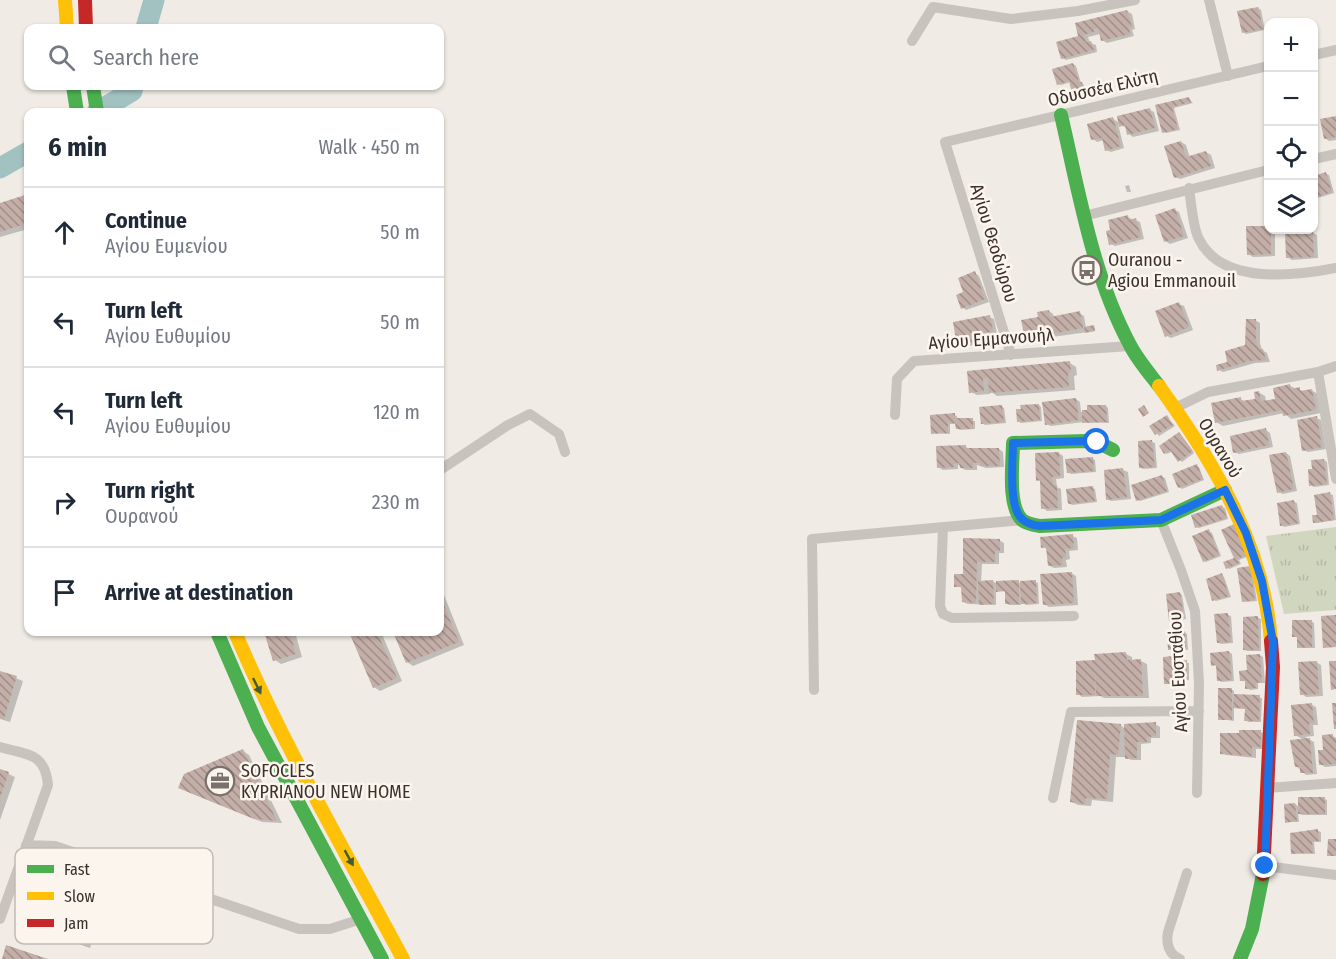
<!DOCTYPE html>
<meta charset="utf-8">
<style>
body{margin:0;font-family:"Fira Sans Condensed",sans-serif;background:#f6f6f7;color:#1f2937}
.controls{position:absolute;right:18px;top:18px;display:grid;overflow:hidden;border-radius:12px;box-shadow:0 2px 4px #0004}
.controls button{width:54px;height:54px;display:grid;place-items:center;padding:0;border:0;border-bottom:2px solid #e0e1e3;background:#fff;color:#1f2937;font:30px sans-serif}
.stop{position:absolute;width:18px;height:18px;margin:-14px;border:4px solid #1a73e8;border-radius:50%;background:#fff}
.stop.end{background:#1a73e8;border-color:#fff;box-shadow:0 2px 6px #0008}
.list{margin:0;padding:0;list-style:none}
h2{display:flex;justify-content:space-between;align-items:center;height:78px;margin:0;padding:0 24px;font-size:26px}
h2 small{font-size:20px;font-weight:400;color:#747a83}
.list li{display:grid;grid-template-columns:39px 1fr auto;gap:18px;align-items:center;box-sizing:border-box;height:90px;padding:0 24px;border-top:2px solid #e0e1e3}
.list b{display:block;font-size:22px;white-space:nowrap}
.list p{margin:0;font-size:20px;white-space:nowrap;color:#747a83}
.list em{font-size:20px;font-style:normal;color:#747a83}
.icon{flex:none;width:33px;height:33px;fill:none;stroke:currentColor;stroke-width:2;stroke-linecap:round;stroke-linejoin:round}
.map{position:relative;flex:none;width:1336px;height:959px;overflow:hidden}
.search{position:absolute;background:#fff;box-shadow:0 2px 4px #0004;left:24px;top:24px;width:420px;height:66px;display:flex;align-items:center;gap:15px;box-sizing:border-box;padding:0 21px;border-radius:12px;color:#747a83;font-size:22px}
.panel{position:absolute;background:#fff;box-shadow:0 2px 4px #0004;left:24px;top:108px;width:420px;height:528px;border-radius:12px}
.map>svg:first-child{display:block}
</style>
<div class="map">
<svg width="1336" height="959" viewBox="0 0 1336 959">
<defs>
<pattern id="park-tufts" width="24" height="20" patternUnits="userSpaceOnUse" patternTransform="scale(1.5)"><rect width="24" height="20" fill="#d1d6bf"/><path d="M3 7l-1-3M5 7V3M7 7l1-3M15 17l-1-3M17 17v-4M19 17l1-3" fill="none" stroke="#b4b8a4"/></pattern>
<pattern id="building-back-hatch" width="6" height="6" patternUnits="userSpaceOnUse" patternTransform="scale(1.5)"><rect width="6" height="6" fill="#c3afa7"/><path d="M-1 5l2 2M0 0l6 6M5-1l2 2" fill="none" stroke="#a08f88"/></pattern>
</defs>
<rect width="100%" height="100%" fill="#f0ebe5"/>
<path fill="url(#park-tufts)" d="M1336,527V610L1284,614L1266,536Z"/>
<path fill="#0003" d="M1258,8L1261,10L1265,30L1246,34L1243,32Z
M1127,11L1132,14L1135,29L1132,30L1134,36L1107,43L1102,40L1100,34L1088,37L1090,43L1096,45L1097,52L1066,60L1062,58L1080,37L1077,24Z
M1073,64L1076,66L1081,83L1084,85L1086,91L1076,93L1074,92L1071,82L1061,85L1058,84Z
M1189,99L1193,103L1174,108L1180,130L1166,133L1163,132L1157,107Z
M1150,110L1154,112L1159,131L1133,137L1129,134L1127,128L1118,124L1124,148L1111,152L1106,150L1104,140L1097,142L1093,139L1113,119L1120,123Z
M1336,118V140L1329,141L1325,138Z
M1181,142L1186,145L1190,158L1206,152L1211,155L1215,168L1180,179L1175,177Z
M1326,174L1329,175L1334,193L1318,198L1314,191V177Z
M1129,185L1131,192H1127L1125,186Z
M28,196V229L0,237V204Z
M1175,210L1179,212L1188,238L1170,244L1165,241Z
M1127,217L1140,222L1144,239L1115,246L1111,244Z
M1268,227V230H1275V256L1253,257L1248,254V228Z
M1312,232L1317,235L1318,258L1292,260L1287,257Z
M975,273L979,276L989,302L966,310L962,307Z
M1179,304L1184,306L1193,330L1171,338L1167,336Z
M1049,311L1053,314L1054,318L1079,313L1084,316L1086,328L1094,327L1095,331L1031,340L1026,338L1039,318Z
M989,317L994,319L997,333L988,335L990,342L963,347L958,345Z
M1255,320L1260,323V343L1262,350L1267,353L1270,362L1255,363L1223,372L1219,370L1247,346Z
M1070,363L1076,367L1077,375L1074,376L1075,390L997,396L990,391V394L977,395L971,392L969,372Z
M1290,386L1305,392L1311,390L1318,394L1321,413L1291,419L1284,413L1223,426L1216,422L1241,399L1245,402L1257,400L1258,392L1265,396L1266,402L1277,400Z
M1076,399L1080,402L1081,412L1106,406L1108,408L1109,423L1084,422L1051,426L1046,424Z
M1039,405L1041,407L1042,421L1021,423L1018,421Z
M1001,406L1004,408L1006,423L985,425L982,423Z
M954,415L957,416V420L975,421V429L960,430L957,428V424H950V434L933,433Z
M1167,417L1175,426L1159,436L1151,426Z
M1316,418L1321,420L1326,449L1308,452L1303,450Z
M1266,430L1270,433L1273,447L1239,454L1234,452Z
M1180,434L1194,453L1182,462L1173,451L1167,454L1165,453Z
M1152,442L1155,443L1157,468L1143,469L1140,467Z
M937,447H966L972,450L999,449L1003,452L1004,467L986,468L977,465V470H966L961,468V465H958V469L943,470L938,467Z
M1059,453L1063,456L1064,478L1056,479L1057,487L1061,489L1062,510L1047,511L1043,508L1041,482L1038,480Z
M1286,453L1290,456L1297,491L1283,494L1278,492Z
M1092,458L1095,460L1096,472L1071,474L1068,472Z
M1324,460L1327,462L1329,485L1314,487L1311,485L1314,470Z
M1197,466L1199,467L1204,480L1182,489L1179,487Z
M1123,470L1128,472L1131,499L1111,501L1107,499Z
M1162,477L1165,478L1169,492L1140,501L1138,500Z
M1092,488L1095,489L1097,502L1072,505L1069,503Z
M1330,494L1333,495L1336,520L1317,523L1314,522Z
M1294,502L1297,503L1300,524L1284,527L1282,525Z
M1222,507L1225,508L1228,519L1199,528L1196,527Z
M1234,526L1237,528L1249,556L1239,560L1241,564L1229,569L1227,567L1236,559Z
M1209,531L1212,533L1221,556L1206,562L1204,561Z
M1072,536L1077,538L1078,550L1069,551L1070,559L1066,560L1067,567L1054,568L1050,566L1048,550L1043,547Z
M965,540H999L1004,543V553H999V564H982L981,582L993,581L997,584L1018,582L1022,584L1035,582L1038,583L1039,604L1026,605L1021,602V605H1009L1007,603V592L996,590V605L968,604L963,602V588L956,586L964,575Z
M1250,568L1252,570L1257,601L1246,602L1244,601Z
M1071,573L1076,576L1078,605L1049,607L1044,604Z
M1222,575L1224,577L1231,597L1216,601L1214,600Z
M440,585L464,645L413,666L407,662L395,632H440Z
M1180,593L1182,595L1186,619L1173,621L1171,620Z
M1228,615L1231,616L1233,643L1221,644L1218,642Z
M1258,618L1261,619V651H1247L1245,650Z
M1311,621L1314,623L1315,648H1301L1299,647L1298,638L1294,636Z
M258,632H295L302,657L281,664L275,660L266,634H263Z
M351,632H381L402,681L380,691L374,687Z
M1185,632L1187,634L1188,650L1170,649Z
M1229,652L1232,654L1234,681L1221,682L1219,680L1217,666L1213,665Z
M1126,654L1132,657V661H1141L1147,664L1149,698H1104L1100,696L1082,697L1078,694L1094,662Z
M1260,655L1263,657L1265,683H1258V689L1250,690L1247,688L1246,681L1241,680Z
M1172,658L1175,662L1189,663V680L1176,681V684L1165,683Z
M1316,662L1321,665L1323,696L1306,697L1302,694Z
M0,672L23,681L10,722L0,719Z
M1231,689L1234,691V696L1262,698L1261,722H1248L1246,720V709L1234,707V721L1220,719Z
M1312,705L1316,707L1318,725H1313L1314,736L1305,737L1314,742L1317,774L1306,775L1296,766L1304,740L1295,735Z
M1155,724L1160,727V738H1151V743L1141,744V760H1131L1126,757H1116L1113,802L1092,800L1091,806L1078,805L1072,802L1120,725L1126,729Z
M1261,732L1265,734V749H1256V758L1226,755L1222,753Z
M1333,736L1336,738V766L1325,767L1320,764Z
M243,751L249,755L282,823L262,822L186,791Z
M0,770L15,777L0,820Z
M1325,799L1327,800V815H1302L1298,813L1299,822H1287L1295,804L1299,807Z
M1318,831L1321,832V842H1314L1315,854L1293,853Z
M101,890L108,893L90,948L53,935Z"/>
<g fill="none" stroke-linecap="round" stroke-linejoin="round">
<path stroke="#a1c2c1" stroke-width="21" d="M146,28L154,0
M97,112L132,91L133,86
M0,168L28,152"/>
</g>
<path fill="url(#building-back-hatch)" d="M1258,7L1263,29L1242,33L1237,11Z
M1127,10L1132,27L1129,28L1130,34L1101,41L1098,28L1094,29V32L1084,35L1086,42L1091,41L1094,50L1061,59L1056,42L1078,36L1075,23Z
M1073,63L1079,82H1082L1084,89L1072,93L1069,81L1057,85L1052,69Z
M1189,97L1191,102L1172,107L1178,129L1162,133L1155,105Z
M1150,108L1155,128L1127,135L1125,125L1119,127L1117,116Z
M1336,116V137L1324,139L1320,119Z
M1113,117L1121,146L1105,151L1102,138L1091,140L1087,124Z
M1181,141L1186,157L1206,151L1211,166L1174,178L1164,146Z
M1326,172L1332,192L1314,198V176Z
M28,194V223L0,232V203Z
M1175,208L1184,236L1164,242L1155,215Z
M1128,215L1129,220L1136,218L1141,237L1109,245L1106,231L1110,230L1108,220Z
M1246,226H1268V230H1271V254L1247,255Z
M1313,231L1314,257L1286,258L1285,232Z
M975,271L985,299L961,309L956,295L963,292L958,278Z
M1179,302L1189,327L1165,337L1155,311Z
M1049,310L1050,317L1080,311L1083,328L1025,339L1021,320L1038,317L1037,312Z
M990,315L993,331L985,333L986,340L957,346L953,322Z
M1246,319H1256V340L1259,349H1263L1266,360L1249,361L1217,371L1216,365L1227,362L1225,351L1245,345Z
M1094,325L1095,331L1085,333L1084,327Z
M1070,361L1071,372L1068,373L1069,387L989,393L988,378L983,379L984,391L969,393L967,371Z
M1290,384L1291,389L1300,387V391L1312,389L1316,410L1283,416L1282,410L1215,423L1211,403L1241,397V401L1255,399L1254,392L1259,391L1261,401L1275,399L1273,388Z
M1076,398L1079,420L1045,425L1042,402Z
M1039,404L1040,420L1017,422L1016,409H1021L1020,405Z
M1002,405L1004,422L981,424L979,407Z
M1087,405H1106L1107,422L1082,423V410H1087Z
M1144,405L1149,413L1143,417L1138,409Z
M955,413V418H973V429H956L955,423H948V433L931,434L930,415Z
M1167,415L1173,425L1155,435L1149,426Z
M1317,416L1322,447L1302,451L1297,420Z
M1266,428L1269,445L1233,453L1230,436Z
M1179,432L1193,451L1178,462L1170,450L1164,454L1159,446Z
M1152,440L1155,467L1139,468L1138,441Z
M966,445V448H999L1000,466H980V463H973V468H960L959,463L954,464V467L937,468L936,446Z
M1059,452L1060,476L1052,477L1053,485H1057L1058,508L1041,509L1040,480L1036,481L1035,453Z
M1286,452L1294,489L1277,493L1269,455Z
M1093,457L1094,471L1067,473L1065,459Z
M1324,459L1327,484L1309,486L1308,469H1312L1311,460Z
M1197,464L1203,479L1178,488L1172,474Z
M1123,468L1127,497L1106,500L1104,470Z
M1162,475L1167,491L1136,501L1131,485Z
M1093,486L1095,501L1068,504L1066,489Z
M1330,492L1334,520L1313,523L1312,515H1317L1314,495Z
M1294,500L1298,523L1280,526L1277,503Z
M1222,505L1227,518L1195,528L1191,515Z
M1234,524L1247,555L1237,559L1239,563L1226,569L1223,562L1234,558L1221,530Z
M1209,529L1219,555L1203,562L1192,536Z
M1073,534L1074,548L1065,549L1066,557L1062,558L1063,565L1048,566L1046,547L1041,548L1040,537Z
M963,538L1000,539V551H995V562H977L976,603L962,602L961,587H954V574H963Z
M1250,566L1255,600L1242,602L1237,568Z
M1072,572L1074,603L1043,605L1040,574Z
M1222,573L1229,596L1212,601L1206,579Z
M993,580L994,604L979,605L978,581Z
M1019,580V604H1005V591L996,592V581Z
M1036,580L1037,603L1021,604L1020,581Z
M1180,592L1184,618L1169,621L1166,594Z
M440,595L459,642L406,663L393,632H440Z
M1228,613L1231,642L1217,643L1214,614Z
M1336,615V647L1323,648L1321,616Z
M1258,616L1259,650H1243V617Z
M1292,620H1312V647L1297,648V637H1292Z
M1185,631L1186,649L1168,650L1167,632Z
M264,632H290L296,654L273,661Z
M349,632H377L397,678L373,688Z
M1229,651L1232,680L1217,681L1216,665L1211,666L1210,653Z
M1126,652L1127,660L1141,659L1143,696H1096L1095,670V695H1076V661L1095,660L1094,654Z
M1260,654L1262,682L1256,683V688L1245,689V681H1240L1239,671L1247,670L1246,655Z
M1173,656V661L1187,660V680H1173V684H1164L1163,657Z
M1317,661L1319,694L1300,695L1298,662Z
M1329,661H1336V689L1331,690Z
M0,671L17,676L4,719L0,718Z
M1218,688H1232V720H1218Z
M1234,694L1260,695L1259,721H1244L1245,709L1233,708Z
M1312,703L1314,723H1309L1310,734L1294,736L1291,705Z
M1332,703H1336V729H1334Z
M1077,720L1121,724L1118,755L1110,754L1107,799L1086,798L1085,804L1070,802Z
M1156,722V736L1147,737V742H1137V758L1125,759L1124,724Z
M1239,730H1261V747H1252V756L1220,754V733H1239Z
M1333,734V738H1336V764L1319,765L1318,750H1323L1322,735Z
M1310,738L1313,773H1300V767H1295L1290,740Z
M243,749L277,821L254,819L178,788L184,774Z
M0,769L9,772L0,798Z
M1298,797H1325V814H1298Z
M1295,803L1297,821L1285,823L1284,804Z
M1318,829L1319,841H1312L1313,853L1291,854L1290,833Z
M1328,839H1336V856H1327Z
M70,878L102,888L84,945L51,935Z
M6,945L48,959H2Z"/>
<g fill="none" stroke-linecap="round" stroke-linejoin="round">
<path stroke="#c9c3be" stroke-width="10" d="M1209,0L1228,76
M912,41L933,7L1011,19L1078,11L1135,0
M1314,55L1336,50
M1314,159L1336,154
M1189,188C1191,201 1193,229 1199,239C1221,285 1295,276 1336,268
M1084,216L1268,170
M1011,355L945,142L1268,66
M1318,372L1336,479
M1175,408L1208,392L1318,372L1336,366
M895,415L897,379L914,361L1130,346
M440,470L508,425L530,414L559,434L565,452
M1161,520L1181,570L1195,611L1199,683L1197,793
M943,527L940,606L943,614L952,618L1074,616
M814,690L812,539L1022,520
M0,747C27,755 45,752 48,785L0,919
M1267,788L1336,783
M1053,798L1071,712L1199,711
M26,845L55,846L299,929H330L361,919
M1265,866L1336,875
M1180,959C1168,954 1166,943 1168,932L1187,873"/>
<path stroke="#4caf50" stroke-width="14" d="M73,86L77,112
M93,86L97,112
M1061,115C1079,192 1092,274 1130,345C1137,359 1149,373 1159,386
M1113,450L1097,442L1086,441L1013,443C1013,462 1007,505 1022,520C1027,524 1034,525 1040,526L1161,520L1225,490
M217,632L258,727L382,959
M1240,959L1252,929L1263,874"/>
<path stroke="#ffc107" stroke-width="14" d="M65,0L67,28
M1159,386C1214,462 1264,546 1271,641
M235,632C283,745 345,851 403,959"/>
<path stroke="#c62828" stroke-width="14" d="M85,0L86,28
M1263,874L1273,667L1271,641"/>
</g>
<defs><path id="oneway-solid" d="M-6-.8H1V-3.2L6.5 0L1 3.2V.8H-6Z" transform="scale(1.5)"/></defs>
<g fill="#415c38">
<use href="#oneway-solid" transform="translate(257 686) rotate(64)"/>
<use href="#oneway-solid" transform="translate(349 858) rotate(61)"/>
</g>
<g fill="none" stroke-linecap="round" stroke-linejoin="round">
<path stroke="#1a73e8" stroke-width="8" d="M1097,442L1086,441L1013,443C1013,461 1008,507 1022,519C1027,524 1033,525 1040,526L1161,520L1225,490L1246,533L1262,581L1273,642L1265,866"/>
</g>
<defs>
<g id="bus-ring" transform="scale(1.5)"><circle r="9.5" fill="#fbf5ee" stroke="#7a716c" stroke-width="1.5"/><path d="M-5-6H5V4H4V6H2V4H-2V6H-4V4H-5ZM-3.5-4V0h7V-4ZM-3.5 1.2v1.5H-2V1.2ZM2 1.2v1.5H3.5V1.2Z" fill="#7a716c"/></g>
<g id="office-ring" transform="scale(1.5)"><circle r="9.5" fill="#fbf5ee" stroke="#7a716c" stroke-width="1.5"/><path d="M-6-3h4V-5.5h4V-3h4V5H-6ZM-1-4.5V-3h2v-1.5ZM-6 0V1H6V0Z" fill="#7a716c"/></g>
</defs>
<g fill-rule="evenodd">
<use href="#bus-ring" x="1087" y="270"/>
<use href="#office-ring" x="220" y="781"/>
</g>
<g text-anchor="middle" stroke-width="5" stroke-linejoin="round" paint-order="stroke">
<g font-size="18" fill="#3b302b" stroke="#fbf5ee">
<text transform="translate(1103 88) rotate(-13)" y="6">Οδυσσέα Ελύτη</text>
<text transform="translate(994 243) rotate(73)" y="6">Αγίου Θεοδώρου</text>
<text transform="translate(991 339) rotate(-4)" y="6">Αγίου Εμμανουήλ</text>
<text transform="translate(1220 448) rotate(59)" y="6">Ουρανού</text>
<text transform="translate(1178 672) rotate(-93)" y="6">Αγίου Ευσταθίου</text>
</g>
<g font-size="18" fill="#3b302b" stroke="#fbf5ee" text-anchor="start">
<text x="1108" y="266">Ouranou -<tspan x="1108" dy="21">Agiou Emmanouil</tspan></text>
<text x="241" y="777">SOFOCLES<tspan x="241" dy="21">KYPRIANOU NEW HOME</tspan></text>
</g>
</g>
<rect x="15" y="848" width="198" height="96" rx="9" fill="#fbf5ee" stroke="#c1bab4" stroke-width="1.5"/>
<rect x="27" y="865" width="27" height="8" fill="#4caf50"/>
<rect x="27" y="892" width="27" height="8" fill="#ffc107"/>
<rect x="27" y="919" width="27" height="8" fill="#c62828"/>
<g font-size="16" fill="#3b302b">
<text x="64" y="875">Fast</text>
<text x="64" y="902">Slow</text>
<text x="64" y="929">Jam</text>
</g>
</svg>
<div class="controls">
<button>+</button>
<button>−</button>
<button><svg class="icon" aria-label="locate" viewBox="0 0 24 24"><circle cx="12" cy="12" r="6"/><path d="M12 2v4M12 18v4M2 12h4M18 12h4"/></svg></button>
<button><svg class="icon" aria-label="layers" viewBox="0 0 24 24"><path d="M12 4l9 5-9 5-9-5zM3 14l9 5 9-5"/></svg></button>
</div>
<div class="stop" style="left:1097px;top:442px"></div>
<div class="stop end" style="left:1265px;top:866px"></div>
<div class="search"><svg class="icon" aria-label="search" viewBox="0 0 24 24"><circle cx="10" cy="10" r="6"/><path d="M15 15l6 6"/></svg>Search here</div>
<section class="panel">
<h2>6 min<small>Walk · 450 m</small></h2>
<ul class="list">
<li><svg class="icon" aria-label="ahead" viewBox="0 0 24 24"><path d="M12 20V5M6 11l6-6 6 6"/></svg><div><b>Continue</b><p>Αγίου Ευμενίου</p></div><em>50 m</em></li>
<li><svg class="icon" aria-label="left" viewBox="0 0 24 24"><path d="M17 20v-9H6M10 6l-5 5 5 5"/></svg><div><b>Turn left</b><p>Αγίου Ευθυμίου</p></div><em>50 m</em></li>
<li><svg class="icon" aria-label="left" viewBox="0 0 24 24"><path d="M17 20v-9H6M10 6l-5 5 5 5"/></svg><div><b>Turn left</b><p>Αγίου Ευθυμίου</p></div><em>120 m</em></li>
<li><svg class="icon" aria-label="right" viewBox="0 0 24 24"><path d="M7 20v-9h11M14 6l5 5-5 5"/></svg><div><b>Turn right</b><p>Ουρανού</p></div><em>230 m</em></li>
<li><svg class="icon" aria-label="arrive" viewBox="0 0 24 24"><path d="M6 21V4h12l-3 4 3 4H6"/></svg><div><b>Arrive at destination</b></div></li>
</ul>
</section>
</div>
